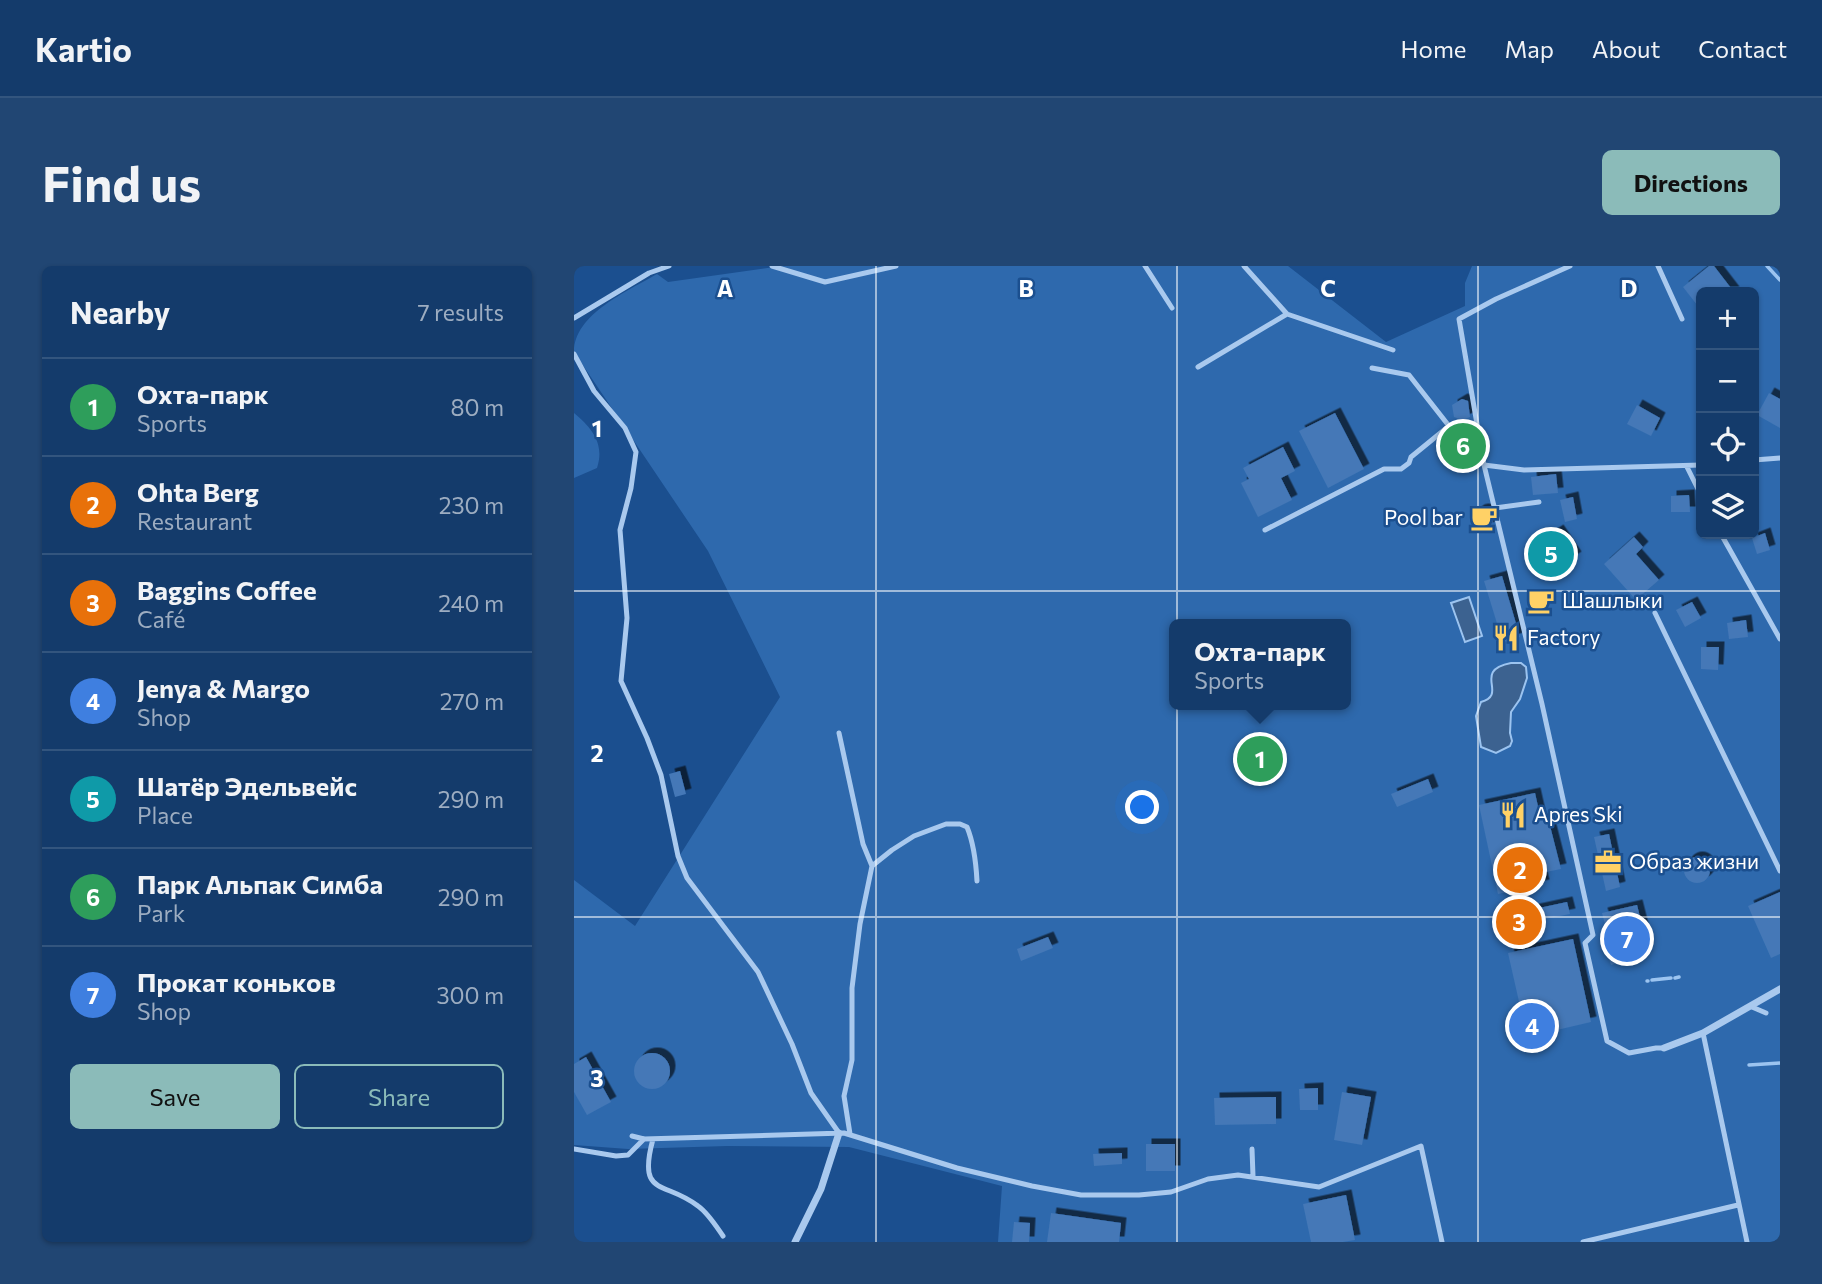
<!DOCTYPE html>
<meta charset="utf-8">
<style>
body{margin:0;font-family:Commissioner,sans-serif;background:#214673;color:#f1f3f6}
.controls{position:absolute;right:21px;top:21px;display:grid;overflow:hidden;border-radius:10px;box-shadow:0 2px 5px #0004}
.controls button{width:63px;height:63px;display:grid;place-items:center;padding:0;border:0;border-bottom:2px solid #33557e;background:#143b6b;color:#f1f3f6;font:35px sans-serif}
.you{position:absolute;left:569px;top:542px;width:24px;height:24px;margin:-18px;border:5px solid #fff;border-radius:50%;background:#1a73e8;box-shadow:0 0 0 10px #1a73e833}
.badge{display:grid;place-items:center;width:46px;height:46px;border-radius:50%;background:#8bbbb9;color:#fff;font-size:23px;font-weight:700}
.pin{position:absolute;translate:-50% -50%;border:4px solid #fff;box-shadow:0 2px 7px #0006}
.popup{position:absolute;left:595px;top:353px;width:182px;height:91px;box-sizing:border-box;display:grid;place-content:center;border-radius:10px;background:#143b6b;filter:drop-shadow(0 2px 5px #0005);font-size:23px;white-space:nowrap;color:#9dadc1}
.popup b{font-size:26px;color:#f1f3f6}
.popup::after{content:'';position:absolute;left:50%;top:100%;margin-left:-14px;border:14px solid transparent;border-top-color:#143b6b}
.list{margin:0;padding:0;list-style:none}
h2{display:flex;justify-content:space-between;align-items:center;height:91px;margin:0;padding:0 28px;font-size:30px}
h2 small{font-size:23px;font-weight:400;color:#9dadc1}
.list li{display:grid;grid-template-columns:46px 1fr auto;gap:21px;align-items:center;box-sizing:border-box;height:98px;padding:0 28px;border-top:2px solid #33557e}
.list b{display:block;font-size:26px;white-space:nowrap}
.list p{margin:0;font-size:23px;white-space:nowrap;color:#9dadc1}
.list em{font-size:23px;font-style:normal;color:#9dadc1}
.actions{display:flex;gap:14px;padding:21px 28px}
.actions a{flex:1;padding:16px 0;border:2px solid #8bbbb9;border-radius:10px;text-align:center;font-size:24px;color:#8bbbb9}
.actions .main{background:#8bbbb9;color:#111}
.icon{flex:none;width:38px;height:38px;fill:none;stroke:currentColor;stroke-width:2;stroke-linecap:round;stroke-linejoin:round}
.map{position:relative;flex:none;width:1206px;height:976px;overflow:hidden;border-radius:10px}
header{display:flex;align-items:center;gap:42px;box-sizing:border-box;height:98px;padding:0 35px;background:#143b6b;border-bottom:2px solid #33557e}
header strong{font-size:33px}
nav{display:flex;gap:38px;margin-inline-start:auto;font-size:24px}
.intro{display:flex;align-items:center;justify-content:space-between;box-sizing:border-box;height:168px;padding:0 42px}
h1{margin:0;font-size:49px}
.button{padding:18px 32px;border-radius:10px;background:#8bbbb9;color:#111;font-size:24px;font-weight:700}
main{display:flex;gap:42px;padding:0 42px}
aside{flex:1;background:#143b6b;border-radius:10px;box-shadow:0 2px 5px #0004}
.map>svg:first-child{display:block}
</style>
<header>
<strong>Kartio</strong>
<nav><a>Home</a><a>Map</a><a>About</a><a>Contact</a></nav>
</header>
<div class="intro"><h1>Find us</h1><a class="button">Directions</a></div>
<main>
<aside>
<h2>Nearby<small>7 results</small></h2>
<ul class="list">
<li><span class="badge" style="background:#2e9e5b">1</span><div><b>Охта-парк</b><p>Sports</p></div><em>80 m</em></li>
<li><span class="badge" style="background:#e8710a">2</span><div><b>Ohta Berg</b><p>Restaurant</p></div><em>230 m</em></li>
<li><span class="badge" style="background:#e8710a">3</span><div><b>Baggins Coffee</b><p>Café</p></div><em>240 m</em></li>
<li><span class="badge" style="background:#3f7fe0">4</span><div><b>Jenya &amp; Margo</b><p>Shop</p></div><em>270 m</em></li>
<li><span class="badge" style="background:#0f9aa8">5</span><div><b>Шатёр Эдельвейс</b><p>Place</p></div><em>290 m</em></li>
<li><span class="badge" style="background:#2e9e5b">6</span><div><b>Парк Альпак Симба</b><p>Park</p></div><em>290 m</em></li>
<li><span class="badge" style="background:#3f7fe0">7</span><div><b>Прокат коньков</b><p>Shop</p></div><em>300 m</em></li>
</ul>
<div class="actions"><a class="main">Save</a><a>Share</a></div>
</aside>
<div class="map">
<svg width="1206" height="976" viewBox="0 0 1206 976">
<defs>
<filter id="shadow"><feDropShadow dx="5.5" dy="-5.5" stdDeviation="0" flood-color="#0009"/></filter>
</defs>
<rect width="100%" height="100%" fill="#1b4f8f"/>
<path fill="#2e69ad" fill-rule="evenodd" d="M208,0H714L812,76L891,40V17L898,0H1206V976H424L428,920L275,881L153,880L54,883L0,879V614L61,660L206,431L134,285L0,86C0,48 54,25 83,8L94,16ZM1127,26H1180V268H1127ZM600,358H772V439H600Z
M0,147C18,162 31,178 23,202L0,212Z"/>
<path fill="#3c6290" stroke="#9cc4f0" stroke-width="2" d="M895,331L908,370L891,376L877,337Z
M937,397H947L952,401L953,412L946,433L937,446L936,467L938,475L936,480L922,487L907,481L902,450L907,436C935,428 897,405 937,397Z"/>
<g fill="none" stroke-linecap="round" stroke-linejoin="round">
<path stroke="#9cc4f0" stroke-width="3.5" d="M1193,0L1206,14
M1101,712L1105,711
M1078,714L1097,712
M1073,715H1074
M1175,799L1206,797"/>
</g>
<path fill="#4478b7" filter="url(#shadow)" d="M1135,0H1140L1160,26H1127V44L1109,21Z
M1195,127L1206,133V162L1183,149Z
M888,133L894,135L896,151L889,154L880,151L878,139Z
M1063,139L1086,152L1077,170L1053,158Z
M761,147L790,203L754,222L725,165Z
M709,181L721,205L707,212L718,234L684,251L667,217L675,213L669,202Z
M982,208L984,227L959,229L957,211Z
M1115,229L1116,246H1097V230Z
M999,231L1003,253L991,256L986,234Z
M899 253a10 10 0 1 1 20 0a10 10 0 1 1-20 0Z
M984,264L1002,291L970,312L952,285Z
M1191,267L1196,284L1183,288L1178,272Z
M1060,271L1069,281L1062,288L1085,314L1062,334L1030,298Z
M928,310L946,371L929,377L910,315Z
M1118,336L1127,352L1111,361L1102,344Z
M1172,354L1174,371L1155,373L1153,357Z
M1127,381H1145L1144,404L1127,403Z
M106,505L112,528L101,531L95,508Z
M854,513L859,526L823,541L817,528Z
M961,527L967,554L974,552L987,603L967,607L970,619L924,628L905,539Z
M1035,568L1046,621L1032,625L1020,571Z
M1110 604a13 13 0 1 1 26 0a13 13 0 1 1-26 0Z
M1206,626V688L1197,692L1174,640Z
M993,636L996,648L931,661L928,650Z
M1063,639L1074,683L1049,689L1051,695L1037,699L1033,686L1038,685L1028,647Z
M474,671L479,682L447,695L443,683Z
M999,673L1017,756L953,771L934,687Z
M60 805a18 18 0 1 1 36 0a18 18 0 1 1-36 0Z
M12,791L37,836L13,849L0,826V798Z
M744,822V844H726L725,823Z
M768,826L797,831L788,879L760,874Z
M702,831V858L641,859L640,832Z
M572,878H601V905H572Z
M548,887V898L520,900L519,888Z
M772,929L781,974L769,976H737L729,938Z
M477,947L547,957L545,976H473Z
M440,956L456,957L455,976H438Z"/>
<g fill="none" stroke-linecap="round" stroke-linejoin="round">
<path stroke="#a9c9ee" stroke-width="5" d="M198,0L251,16L322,0
M571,0L598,42
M670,0L713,48L819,84
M996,0L922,33L885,53L910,199L968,438L1019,669L1011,677L1033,775L1055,787L1082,782H1090
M1084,0L1108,53
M0,52L75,7L95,0
M0,88L20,125L51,162L62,186L57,222L46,264L53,352L47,415L73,472L87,509L104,590L113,612L184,706L218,778L237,827L265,867
M624,101L713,48
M798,102L835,109L875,160
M1180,194L1206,192
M910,199L950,204L1127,199
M1113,201L1127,229
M921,242L965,236
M691,264L810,203H827L835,197L837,191L875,160L904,167
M1147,268L1206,373
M1081,347L1206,605
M265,467L289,578L298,600
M1178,741L1192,747
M1129,767L1173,976
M276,868L270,830L278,794V722L286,658L298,600L318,584L340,570L372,558H386L393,561C400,578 402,596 403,615
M58,870L70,873L270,867L383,902L458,920L507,929H565L597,926L634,913L664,909L745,921L847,880L868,976
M79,873C63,932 91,914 124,940C134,947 142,960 149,970
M0,883L42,890L54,889L70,873
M678,883L679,910
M1009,976L1164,939"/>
<path stroke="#a9c9ee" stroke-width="7" d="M1090,782L1129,767L1206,723
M221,976L247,923L265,867"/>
</g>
<path fill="none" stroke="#fff" stroke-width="2" stroke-opacity="0.55" d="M302,0V976M603,0V976M904,0V976M0,325H1206M0,651H1206"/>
<defs>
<g id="cafe-bare" transform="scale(2.1)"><path d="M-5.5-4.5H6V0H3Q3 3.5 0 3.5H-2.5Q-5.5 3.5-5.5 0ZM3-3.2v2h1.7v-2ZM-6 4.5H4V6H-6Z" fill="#ffd166" stroke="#1b4f8f" stroke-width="2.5" paint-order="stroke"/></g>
<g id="restaurant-bare" transform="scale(2.1)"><path d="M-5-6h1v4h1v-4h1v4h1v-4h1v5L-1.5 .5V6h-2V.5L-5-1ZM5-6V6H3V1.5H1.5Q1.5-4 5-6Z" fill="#ffd166" stroke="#1b4f8f" stroke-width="2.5" paint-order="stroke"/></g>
<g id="office-bare" transform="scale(2.1)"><path d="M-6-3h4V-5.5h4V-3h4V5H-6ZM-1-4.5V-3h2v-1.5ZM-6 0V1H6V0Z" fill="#ffd166" stroke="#1b4f8f" stroke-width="2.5" paint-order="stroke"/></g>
</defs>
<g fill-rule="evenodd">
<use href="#cafe-bare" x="910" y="252"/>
<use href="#cafe-bare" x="967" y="335"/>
<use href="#restaurant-bare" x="932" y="372"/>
<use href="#restaurant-bare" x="939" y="549"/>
<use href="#office-bare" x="1034" y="596"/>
</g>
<g text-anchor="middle" stroke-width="5" stroke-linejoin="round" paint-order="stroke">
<g font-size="21" fill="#fff" stroke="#1b4f8f" text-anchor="start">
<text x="889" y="259" text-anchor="end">Pool bar</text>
<text x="988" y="342">Шашлыки</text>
<text x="953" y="379">Factory</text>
<text x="960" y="556">Apres Ski</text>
<text x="1055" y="603">Образ жизни</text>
</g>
</g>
<g font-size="23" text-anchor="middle" font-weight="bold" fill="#fff" stroke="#1b4f8f" stroke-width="5" stroke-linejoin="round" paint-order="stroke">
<text x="151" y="31">A</text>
<text x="452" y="31">B</text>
<text x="754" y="31">C</text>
<text x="1055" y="31">D</text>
<text x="23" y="171">1</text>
<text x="23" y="496">2</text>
<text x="23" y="821">3</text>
</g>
</svg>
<div class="controls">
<button>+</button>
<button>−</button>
<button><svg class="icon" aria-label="locate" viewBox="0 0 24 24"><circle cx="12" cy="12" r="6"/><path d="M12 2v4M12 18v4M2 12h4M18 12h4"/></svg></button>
<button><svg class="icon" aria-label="layers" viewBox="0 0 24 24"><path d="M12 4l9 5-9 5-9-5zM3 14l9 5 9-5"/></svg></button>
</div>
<div class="you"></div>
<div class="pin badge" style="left:686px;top:493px;background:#2e9e5b">1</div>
<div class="popup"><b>Охта-парк</b>Sports</div>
<div class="pin badge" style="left:946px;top:604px;background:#e8710a">2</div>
<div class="pin badge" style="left:945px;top:656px;background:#e8710a">3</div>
<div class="pin badge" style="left:958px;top:760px;background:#3f7fe0">4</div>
<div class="pin badge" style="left:977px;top:288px;background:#0f9aa8">5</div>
<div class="pin badge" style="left:889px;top:180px;background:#2e9e5b">6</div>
<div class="pin badge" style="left:1053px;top:673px;background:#3f7fe0">7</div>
</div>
</main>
